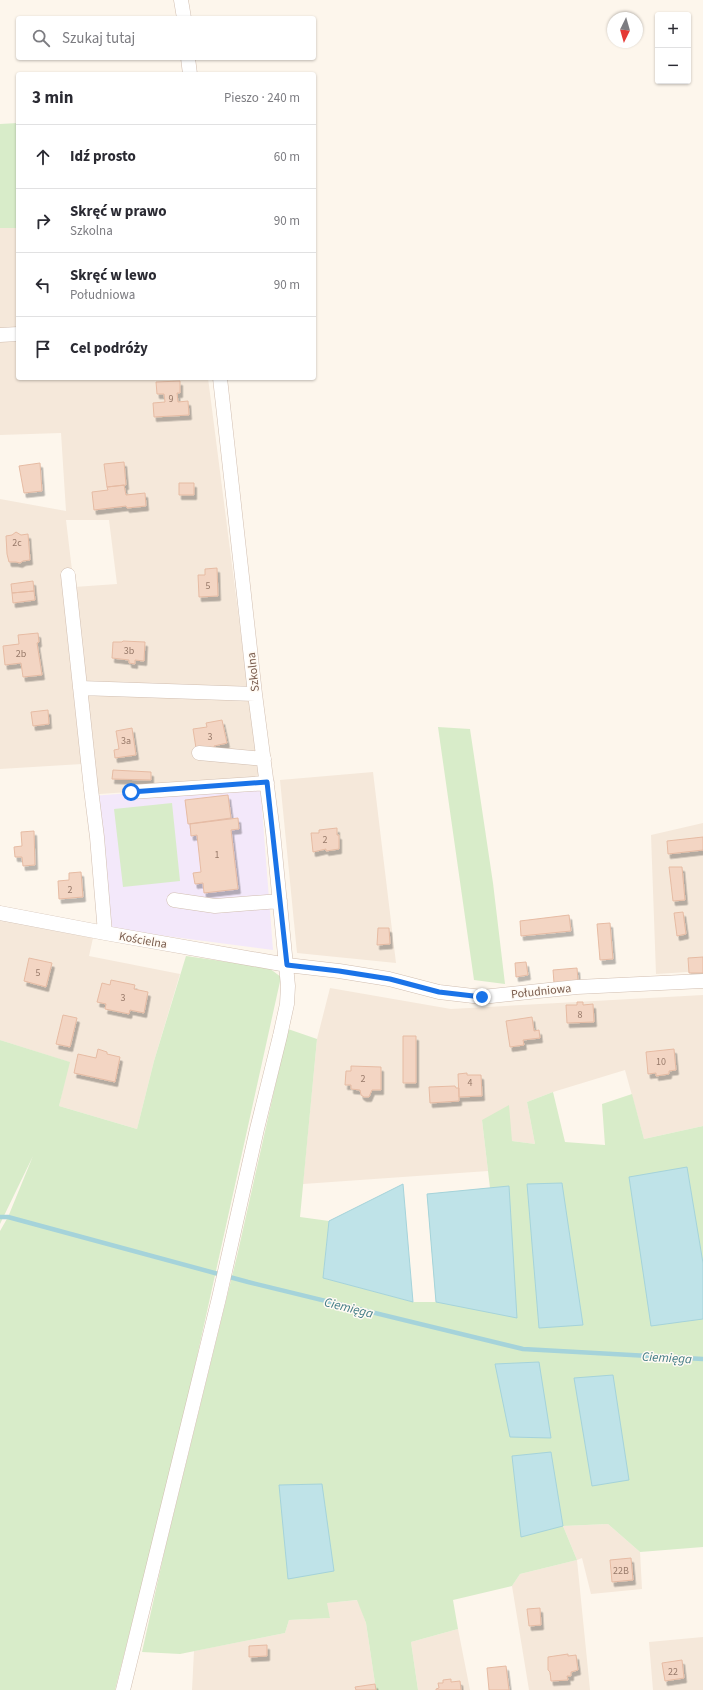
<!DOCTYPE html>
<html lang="pl">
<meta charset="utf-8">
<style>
body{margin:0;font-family:"Source Sans 3",sans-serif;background:#f7f7f7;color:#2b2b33}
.controls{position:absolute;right:12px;top:12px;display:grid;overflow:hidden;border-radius:4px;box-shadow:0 1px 3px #0004}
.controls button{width:36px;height:36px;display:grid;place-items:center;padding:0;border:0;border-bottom:1px solid #e1e1e2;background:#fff;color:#2b2b33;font:20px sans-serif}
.compass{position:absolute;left:607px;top:12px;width:36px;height:36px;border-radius:50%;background:#fff;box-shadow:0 1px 3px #0004;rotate:185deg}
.stop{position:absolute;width:12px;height:12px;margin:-9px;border:3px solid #1a73e8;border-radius:50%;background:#fff}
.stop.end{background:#1a73e8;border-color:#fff;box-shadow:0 1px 4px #0008}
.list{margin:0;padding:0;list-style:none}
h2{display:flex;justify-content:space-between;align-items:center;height:52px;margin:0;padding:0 16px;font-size:17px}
h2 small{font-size:13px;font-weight:400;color:#7c7c81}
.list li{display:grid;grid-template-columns:26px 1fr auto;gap:12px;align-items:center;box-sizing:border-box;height:64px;padding:0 16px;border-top:1px solid #e1e1e2}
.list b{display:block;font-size:15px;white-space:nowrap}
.list p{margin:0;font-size:13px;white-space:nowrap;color:#7c7c81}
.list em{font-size:13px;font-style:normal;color:#7c7c81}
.icon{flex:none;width:22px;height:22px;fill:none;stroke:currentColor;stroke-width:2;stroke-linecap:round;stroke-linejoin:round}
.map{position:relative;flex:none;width:703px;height:1690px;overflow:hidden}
.search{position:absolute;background:#fff;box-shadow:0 1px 3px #0004;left:16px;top:16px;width:300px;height:44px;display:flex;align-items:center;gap:10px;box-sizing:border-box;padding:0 14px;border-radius:4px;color:#7c7c81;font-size:15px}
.panel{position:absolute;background:#fff;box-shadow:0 1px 3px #0004;left:16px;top:72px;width:300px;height:308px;border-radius:4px}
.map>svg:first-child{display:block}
</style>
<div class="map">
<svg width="703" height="1690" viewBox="0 0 703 1690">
<defs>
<filter id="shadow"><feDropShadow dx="2.5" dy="4.5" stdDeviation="0" flood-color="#0004"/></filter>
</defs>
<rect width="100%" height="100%" fill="#fdf6ec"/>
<path fill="#f5e8da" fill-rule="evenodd" d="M0,228H18V378H208L260,783L85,795L82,764L0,769V499L66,511L61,433L0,435ZM66,520H109L117,584L74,587Z
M373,772L396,963L297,953L280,780Z
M703,823V971L656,974L651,835Z
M0,921L93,938L89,956L180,974L154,1061L137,1129L59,1106L69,1062L0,1040Z
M330,988L451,1009L703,995V1126L644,1139L625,1070L553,1092L527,1102L535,1144L512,1141L482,1120L488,1171L303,1184L317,1039Z
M608,1524L640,1552L642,1589L591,1594L582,1558L577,1560L590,1690H529L512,1586L520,1574L577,1560L563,1526Z
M358,1600L366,1623L376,1690H192L194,1651L285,1633L289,1620L330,1618L326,1603Z
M458,1629L470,1690H418L411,1642Z
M703,1637V1690H653L649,1642Z"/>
<path fill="#f3e8fa" d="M260,783L273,950L104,928L92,796Z"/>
<path fill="#d8ecc9" d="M18,123V228H0V124Z
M438,727L470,729L493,883L505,984L474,980Z
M172,803L180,881L123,887L114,809Z
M186,956L269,968L281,977L177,1447L115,1690H0V1231L8,1217L33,1156L0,1224V1040L70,1062L59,1106L137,1129L154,1061Z
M288,1029L317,1039L300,1217L329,1221L323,1278L413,1302H436L427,1194L490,1188L482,1120L509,1105L512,1141L535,1144L527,1102L553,1092L565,1142L605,1145L602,1104L632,1094L644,1139L703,1126V1547L640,1552L608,1524L563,1526L577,1560L520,1574L512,1586L453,1600L458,1629L411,1642L418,1690H376L366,1623L357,1600L327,1603L330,1618L289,1620L285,1633L180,1654L142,1652L165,1549L237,1256Z"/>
<path fill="#bfe3e8" stroke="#a5d3da" d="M687,1167L703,1263V1319L651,1326L629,1177Z
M562,1183L583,1325L539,1328L527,1184Z
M403,1184L413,1302L323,1278L329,1221Z
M509,1186L517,1318L436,1302L427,1194Z
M539,1362L551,1438L510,1437L495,1364Z
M613,1375L629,1480L592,1486L574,1378Z
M551,1452L563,1526L521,1537L512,1456Z
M322,1484L334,1571L288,1579L279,1485Z"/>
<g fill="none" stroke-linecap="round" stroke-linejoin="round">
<path stroke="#a5d3da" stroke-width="4.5" d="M0,1217H8L248,1282L523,1349L703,1359"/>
</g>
<path fill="#f3d5c3" stroke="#e6bba3" filter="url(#shadow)" d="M180,381V393H177L178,402L188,401L189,415L154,417L153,403L165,402L164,394H157L156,382Z
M124,462L126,485L107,487L104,464Z
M40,463L42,491L24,493L19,466Z
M179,483H194V495H179Z
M124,485L126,495L145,493L146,506L127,508L126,506L94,510L92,492L108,490L107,487Z
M16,532L21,535L28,534L30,560L23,561L20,563L16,562H9L7,554L6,536L12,535Z
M217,568L218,596L199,597L198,575H205V569Z
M33,581L34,591L12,593L11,584Z
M34,591L35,600L13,603L12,593Z
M38,633L39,642L37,643L42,675L23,677L21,663L5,665L3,646L19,644L18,635Z
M123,641L145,642L144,661L135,660V664L129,663V660L112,658L113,642H122Z
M48,710L49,724L33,726L31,712Z
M222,720L227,743L214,746L215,749L196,748L193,729L207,727L206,723Z
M132,728L136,755L115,758L114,750L119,749L116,731Z
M113,770L151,772V780L112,779Z
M228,795L231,818L188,824L185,800Z
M238,818L239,829L231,830L238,889L204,893L203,883L195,884L193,873L201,872L197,835L191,836L190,824Z
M337,828V835H339V849L326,851V849L313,852L311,833H319V830Z
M34,831L35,865L23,866L22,857H15L14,847L22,846L21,832Z
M703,837V850L668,854L667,841Z
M669,867H682L685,900L673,901Z
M81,872L83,897L59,899L58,881L69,880V873Z
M683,912L686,934L677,936L674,913Z
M569,915L571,931L521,936L520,921Z
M610,923L613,959L600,960L597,924Z
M378,928H389L390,944L377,945Z
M703,957V973H689L688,958Z
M29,958L52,963L46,987L24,981Z
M526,962L528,975L516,977L515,963Z
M577,968L578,981L554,983L553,970Z
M111,980L135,985L134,989L148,992L144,1013L130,1010L129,1014L105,1009L106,1004L97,1002L102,983L110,985Z
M577,1002H583V1005L593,1004L594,1022L567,1023L566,1005H577Z
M63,1015L77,1018L70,1047L56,1044Z
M532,1017L534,1031L539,1030L540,1038L523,1040L524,1045L510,1047L506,1021Z
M403,1036H416V1083H403Z
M98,1049L107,1052V1054L120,1057L115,1082L74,1073L78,1054L96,1058Z
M674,1049L676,1070L669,1071V1074L656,1076V1073L648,1074L646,1052Z
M351,1066L381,1067V1090H372L369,1097H364L361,1095L360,1090L351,1089V1085H345L346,1071H351Z
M467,1073V1075H481L482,1096L459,1097L458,1074Z
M455,1086L456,1088H459V1101L430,1103L429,1087Z
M631,1558L633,1580L612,1582L610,1560Z
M540,1608L541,1625L529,1626L527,1609Z
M267,1645V1656L249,1657V1646Z
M568,1654V1656L576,1655L578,1670L571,1672V1676H567L568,1680L551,1681L550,1672L548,1670V1657Z
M682,1660L684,1678L665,1681L662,1663Z
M506,1666L509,1690H489L487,1668Z
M451,1679V1682L460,1681L461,1690H436V1689L439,1688L438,1683H443V1680Z
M375,1684L376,1690H356L355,1687Z"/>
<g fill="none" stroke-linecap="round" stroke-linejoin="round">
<g stroke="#d1beb0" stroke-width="15">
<path id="minor" d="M181,0L184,18
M188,58L190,74
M0,335L18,334
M68,575L91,789L97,837L105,933
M80,688L255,694
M199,753L264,759
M131,792L267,783
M174,900L215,906L280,901
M0,913L105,933L287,965L339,971L389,979L439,992L482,997L577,987L703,981
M123,1690L219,1298L257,1129L280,1036L287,1004L288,986L273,832L255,694L220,378"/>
</g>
<use href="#minor" stroke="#fff" stroke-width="14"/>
</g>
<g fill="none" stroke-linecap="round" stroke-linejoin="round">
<path stroke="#1a73e8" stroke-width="5" d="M131,792L267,782L287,965L339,971L390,979L439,992L482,997"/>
</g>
<g text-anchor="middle" stroke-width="3" stroke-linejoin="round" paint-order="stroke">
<g font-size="10" fill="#987a6a">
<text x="171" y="402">9</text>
<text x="17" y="546">2c</text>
<text x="208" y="589">5</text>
<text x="129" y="654">3b</text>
<text x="21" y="657">2b</text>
<text x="210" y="740">3</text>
<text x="126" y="744">3a</text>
<text x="325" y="843">2</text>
<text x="217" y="858">1</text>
<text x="70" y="893">2</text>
<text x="38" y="976">5</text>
<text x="123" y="1001">3</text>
<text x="580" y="1018">8</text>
<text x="661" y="1065">10</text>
<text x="363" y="1082">2</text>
<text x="470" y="1086">4</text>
<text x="621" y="1574">22B</text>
<text x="673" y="1675">22</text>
</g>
<g font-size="12" fill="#7a5c4d" stroke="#fffaf3">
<text transform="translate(253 672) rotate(-96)" y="4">Szkolna</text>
<text transform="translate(143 940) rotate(10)" y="4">Kościelna</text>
<text transform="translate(541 991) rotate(-6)" y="4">Południowa</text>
</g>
<g font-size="13" font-style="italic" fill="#437c86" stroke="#fffaf3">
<text transform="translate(349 1307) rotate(14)" y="5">Ciemięga</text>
<text transform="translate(667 1357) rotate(3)" y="5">Ciemięga</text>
</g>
</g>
</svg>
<div class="controls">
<button>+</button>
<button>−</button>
</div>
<svg class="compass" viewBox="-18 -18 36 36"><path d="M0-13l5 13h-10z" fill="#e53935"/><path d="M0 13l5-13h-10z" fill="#7c7c81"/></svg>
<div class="stop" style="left:131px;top:792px"></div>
<div class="stop end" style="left:482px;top:997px"></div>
<div class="search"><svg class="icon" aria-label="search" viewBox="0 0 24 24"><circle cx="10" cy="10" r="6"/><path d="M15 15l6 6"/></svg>Szukaj tutaj</div>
<section class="panel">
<h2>3 min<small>Pieszo · 240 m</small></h2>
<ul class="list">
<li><svg class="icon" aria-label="ahead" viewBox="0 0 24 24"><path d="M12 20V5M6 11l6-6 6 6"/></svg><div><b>Idź prosto</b></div><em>60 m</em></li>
<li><svg class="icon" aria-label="right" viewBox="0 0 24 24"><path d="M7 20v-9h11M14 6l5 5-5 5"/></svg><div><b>Skręć w prawo</b><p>Szkolna</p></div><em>90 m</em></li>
<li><svg class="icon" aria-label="left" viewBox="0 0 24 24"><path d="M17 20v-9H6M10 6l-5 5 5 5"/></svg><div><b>Skręć w lewo</b><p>Południowa</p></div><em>90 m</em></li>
<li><svg class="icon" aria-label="arrive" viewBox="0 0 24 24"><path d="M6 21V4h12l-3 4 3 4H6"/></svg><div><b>Cel podróży</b></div></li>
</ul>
</section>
</div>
